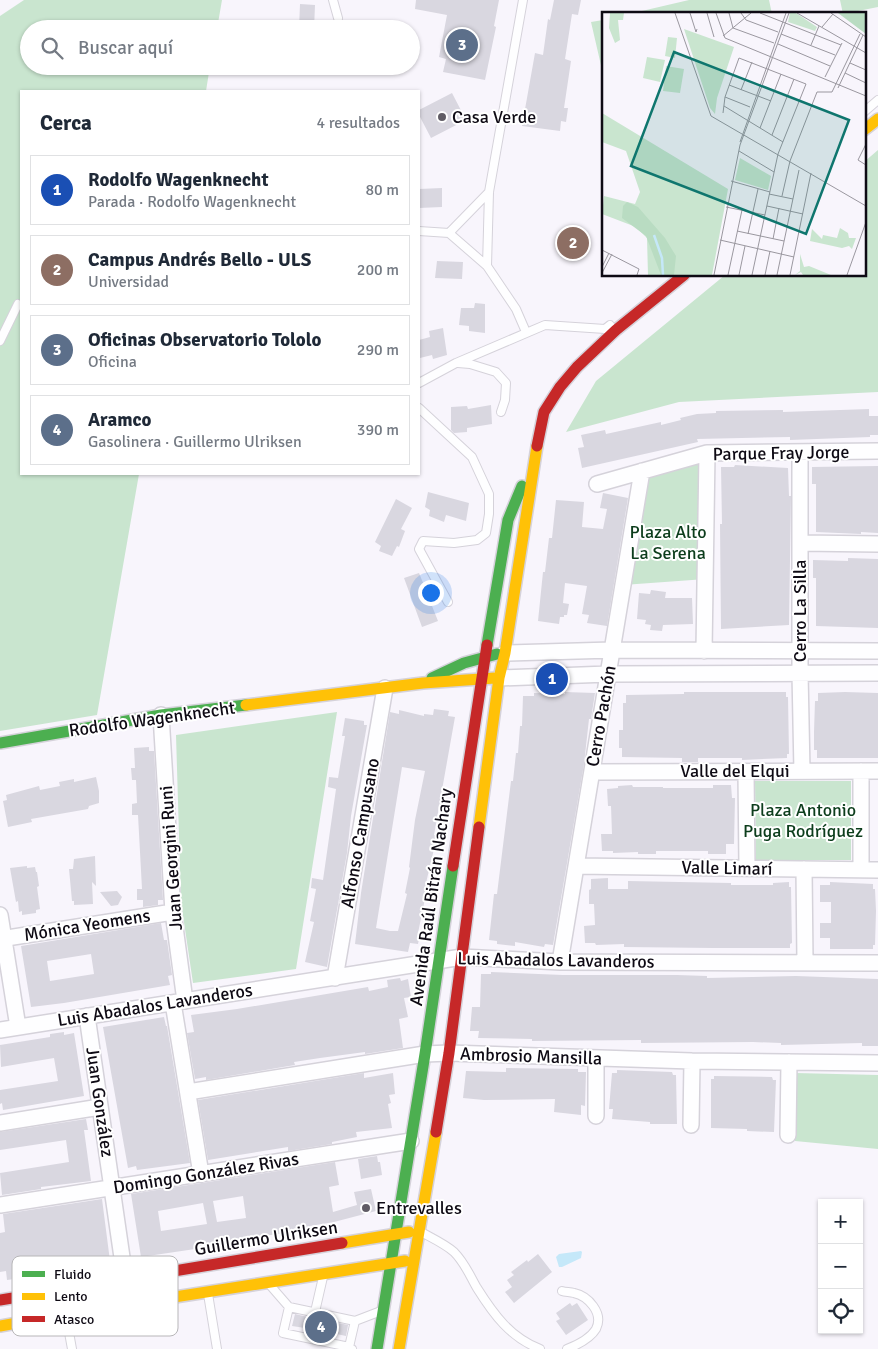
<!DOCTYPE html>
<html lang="es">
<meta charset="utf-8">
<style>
body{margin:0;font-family:Signika,sans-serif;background:#f2f2f3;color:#1f2937}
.controls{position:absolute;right:15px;bottom:15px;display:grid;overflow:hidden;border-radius:0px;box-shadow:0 1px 4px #0004}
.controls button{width:45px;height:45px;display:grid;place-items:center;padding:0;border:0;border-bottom:1px solid #e0e1e3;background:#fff;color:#1f2937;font:25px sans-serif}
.you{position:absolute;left:430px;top:592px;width:18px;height:18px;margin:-12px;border:4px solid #fff;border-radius:50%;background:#1a73e8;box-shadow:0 0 0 8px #1a73e833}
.badge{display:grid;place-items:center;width:32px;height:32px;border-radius:50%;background:#1a73e8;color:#fff;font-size:16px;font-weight:700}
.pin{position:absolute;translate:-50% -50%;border:2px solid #fff;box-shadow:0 1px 5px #0006}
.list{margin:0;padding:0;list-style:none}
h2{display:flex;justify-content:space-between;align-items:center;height:65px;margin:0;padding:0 20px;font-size:21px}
h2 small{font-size:16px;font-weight:400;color:#747a83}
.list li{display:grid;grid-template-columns:32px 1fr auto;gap:15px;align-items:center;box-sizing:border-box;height:70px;margin:0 10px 10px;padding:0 10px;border:1px solid #e0e1e3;border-radius:0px}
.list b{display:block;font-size:19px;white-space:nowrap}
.list p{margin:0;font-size:16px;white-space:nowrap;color:#747a83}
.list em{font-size:16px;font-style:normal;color:#747a83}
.icon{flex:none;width:28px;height:28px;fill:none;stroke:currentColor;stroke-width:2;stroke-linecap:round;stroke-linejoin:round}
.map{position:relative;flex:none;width:878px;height:1349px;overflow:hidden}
.search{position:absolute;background:#fff;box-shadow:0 1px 4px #0004;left:20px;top:20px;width:400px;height:55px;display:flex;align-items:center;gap:12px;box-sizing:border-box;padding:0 18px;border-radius:28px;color:#747a83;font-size:19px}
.panel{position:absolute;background:#fff;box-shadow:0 1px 4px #0004;left:20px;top:90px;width:400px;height:385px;border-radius:0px}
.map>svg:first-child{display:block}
</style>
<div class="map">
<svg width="878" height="1349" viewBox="0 0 878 1349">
<rect width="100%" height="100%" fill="#f8f5fc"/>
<path fill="#c9e5cf" d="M24,0H222L217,29H29V66H210L206,91H21V474H139L97,715L0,731V16Z
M689,0H769L772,14H629Z
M840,0H878V7L843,14Z
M603,20V74L591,22Z
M878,150V392L679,402L566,432L596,381L725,275H864V162Z
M707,453L706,579L623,585L642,471Z
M337,712L296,969L193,983L181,902L176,735Z
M755,781H851V860H756Z
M795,1073L878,1075V1149L795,1141Z"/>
<path fill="#c5e8f9" d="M581,1251L582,1252L581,1258L562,1267H559L556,1257L559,1254Z"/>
<path fill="#d9d7e0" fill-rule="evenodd" d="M416,0H499L494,26L496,27L485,80L443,72L446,59L439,57L447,15L415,9Z
M554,0H581L578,15L572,14L565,59L571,61L564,108H568L566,122L561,121L560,131L522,126L535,53L543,55L548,19L550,20Z
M300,4L315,5L314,29H299Z
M452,93L466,120L431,138L419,115V110Z
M442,188V207L419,208V189Z
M437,261L463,262L462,279L435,278Z
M475,303L485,304V333L469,331V326L459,325L461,308H474Z
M443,328L447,355L433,359L432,355L420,358L419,340L430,337L429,331Z
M491,405L492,424L467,428V432L454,433L451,430V407L467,406L468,409Z
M869,409V416H878V435H870V437L790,440V437L697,439L698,442L582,468L578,448L584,447L581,435L605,430L606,434L661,422V425L681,420L680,418L697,414L716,413V411L783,410V412Z
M735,465L788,468L789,496H791L789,625L721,629L720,524H722L721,467H734Z
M878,466V533L861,532V534L816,532V484H812V467Z
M428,492L469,503L466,521L446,515L444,522L429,516L430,510L425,507Z
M603,493L628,498L607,626L587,623L589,615L582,614L587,586L565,583L563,603L569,604L567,615H564V617H560L559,624L538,621L543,572H545L549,538H552L556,500L584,502L582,527L603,529L607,509L600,508Z
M396,499L412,508L401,529L405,531L399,547L397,546L392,556L379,551L381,546L375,542Z
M848,558L878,559V628L816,626V578H813V560L848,561Z
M419,573L426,590L434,588L440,603L432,606L438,621L422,627L404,578Z
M651,590L666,592L665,598H692L693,624L663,625L662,631L650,630L651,625L645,624L646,620L637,619L639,593L650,594Z
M565,692L595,693L591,719H589L584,764L553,945L545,944L544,947L515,942V946L497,944V941L489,940L494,894H497L511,781H513L516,753H518L520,726H522L523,696H534V693L565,694Z
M684,692H786V697H788L789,754H787V758L742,760V758H698V762H682V758L622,757V748H619V730H623V703H626V695L684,694Z
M845,692L878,693V758H817V750H814V732L815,701H818V693Z
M434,709L449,711L448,716L455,717L434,835L440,836L437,849H434L426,883L428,884L418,933L420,934L418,944L410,943L408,952L355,944L361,893L390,712L399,714V710L424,716V714L433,715ZM402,767L425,771L415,820L409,867L410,868L405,893L407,894L398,931H390L376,928Z
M345,718L364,721V725H367L351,816L347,853L327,967L305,962L314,922L310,921L316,889L311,888L312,878L323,880L336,789L328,787L329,777L338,778L345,736H342Z
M149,747V751H154L163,900H158V905L143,907V900H137V889H142L138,815H132V804L137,803L136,780H132L131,768H135L134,748Z
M96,777L99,791V803L89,806L88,809L31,819L32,822L8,827L3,801L7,800L6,795L39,786L40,790L60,786L59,782L74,779V782Z
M632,785L633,787H663V788H713V785H731L732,798H735L734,844H726V854H708V851H656V854H638V852L613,853V851H602L601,834H612L611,806H608L607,789L618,788V786Z
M95,856L96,886L92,882L93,904L74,905V901H72L69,869H73L74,859Z
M27,866V868L35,867L36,872H37L39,886L37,887L40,909L36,910V913L22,915V911L19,912L18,901L16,902L10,868Z
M608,878V889H628V881L731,883V885H773V883L789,882V887H791L792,943L790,944V948H713L624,947V944L596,945L595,943H585L584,926L595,925L594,904H589V890L591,889V879Z
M830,882L873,884V889H875L876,911L875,945H873V949H830V938H820V923H831V902H820V885H830Z
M117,891L122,897L118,905L111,906L100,892Z
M161,923L164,940H167L172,975L168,976L170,985L64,1003L31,1007L21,946ZM91,954L94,974L50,981L47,961Z
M491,972L563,975H677L707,976V978L796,976L878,979V1046H862V1043L781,1045V1043L753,1042L641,1043V1040L532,1041V1039L478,1038L479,1031H470L472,1007H480L481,974H491Z
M400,978L401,981L408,979L411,997L404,998L408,1017L399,1019L403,1048L365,1054V1052L320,1058L294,1062L295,1065L277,1068L206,1080V1077L195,1079L187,1033L194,1032L191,1015L237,1009L368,987L369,991L388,987L387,980Z
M164,1017L166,1026H167L190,1163L137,1170L136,1166L128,1168L103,1027Z
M64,1032V1035L74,1033L84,1096L3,1110L2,1103L0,1104V1090L58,1081L54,1058L1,1067L0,1045L50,1037V1034Z
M506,1068L578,1069V1072H586L585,1106L581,1105V1115L554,1112L555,1099L484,1100L463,1098L466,1071L506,1072Z
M617,1070L672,1072L673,1075H676L677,1124H650V1122L612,1119L613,1109H609L612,1073H617Z
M364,1073V1078L393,1073L395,1094L389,1095L391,1103L388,1104L392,1128L356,1132L357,1137L332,1142V1144L288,1151V1147L208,1160L198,1100Z
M714,1076L772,1077L773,1080H776L774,1132L747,1131V1129L711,1128V1079H714Z
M86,1119L88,1130H84L91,1181L41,1187V1189L2,1195L0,1173L69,1162L66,1140L0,1150V1132Z
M377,1156L378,1162H380L382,1175L361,1179L358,1159Z
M335,1162L339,1185L329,1187L333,1212L357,1205L354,1192L371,1189L376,1211L334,1222L310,1226V1230L263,1236V1239L141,1257L131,1194ZM243,1196L246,1218L217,1222L213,1201ZM203,1203L207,1224L161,1231L158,1211Z
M102,1199L110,1261L69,1268V1270L21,1276L22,1278L7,1280L6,1271L0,1272V1233L5,1232L3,1214Z
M538,1254L552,1272L514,1303L505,1292L512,1287L507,1280L514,1275L511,1272L527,1260L528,1262Z
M570,1303L572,1306L577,1303L588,1320L566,1335L556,1321L560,1319L556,1313Z
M295,1314L308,1317L305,1328L292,1326Z
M319,1319L348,1325L346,1336L317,1330Z"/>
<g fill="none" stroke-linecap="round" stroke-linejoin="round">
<g stroke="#d5d2da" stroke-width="10">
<path id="lane" d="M333,0L338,18
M523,0L489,192L487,266L516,309L526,332
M864,112L878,100
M419,231L449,233
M487,266L449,233L489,192
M0,341L18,304
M458,363L470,364L496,372L506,383L505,400L501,412
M419,383L456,363L545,325L605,329L610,325
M419,408L472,457L489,494V514L486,533L477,540L454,543L423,541L419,549L448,602
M421,1232C432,1238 445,1244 454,1252C465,1263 470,1276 477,1288C494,1315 510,1337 540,1349
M269,1284L289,1307L355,1321L381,1311
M562,1291C565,1292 570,1292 574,1293C588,1296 604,1313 596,1329C590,1339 577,1345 567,1349
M208,1294L217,1349
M289,1307L283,1333L349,1347L352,1349
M66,1316L72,1349
M309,1338L323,1277
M349,1347L355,1321"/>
</g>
<g stroke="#d5d2da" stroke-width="18">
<path id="street" d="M800,452V673L802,771
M597,484L707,453L878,451
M800,543L878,544
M704,651L707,453
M505,653L612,650L878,651
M499,678L608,674L878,673
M161,715L173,912L185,1001
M861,771V869
M592,772L878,771
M746,772L747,868
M576,866L878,870
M804,869L805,962
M0,915L18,1027
M0,939L173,912
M560,962L642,471
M335,978L385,688
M173,1003L201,1174
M87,1016L125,1278
M0,1030L462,957L560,962L878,963
M188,1092L425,1054L449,1053L692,1061L878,1063
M596,1116V1059
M0,1123L100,1107
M691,1125L692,1061
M788,1135L789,1062
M0,1205L411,1141"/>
</g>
<g stroke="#d5d2da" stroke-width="14">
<path id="fast" d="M487,645L508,520L522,486
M432,678L464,663L497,654
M0,743L161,715L246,705
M377,1349L425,1054L453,866"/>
</g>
<g stroke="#d5d2da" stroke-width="14">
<path id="slow" d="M864,130L878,119
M246,705L423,683L495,678
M479,827L499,678L505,653L537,446
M342,1243L409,1232
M0,1326L66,1314L405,1261
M399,1349L436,1132"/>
</g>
<g stroke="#d5d2da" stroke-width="14">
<path id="jam" d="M537,446L544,412L560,387L577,367L616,330L684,275
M453,866L487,645
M436,1132L449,1053L479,827
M0,1300L342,1243"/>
</g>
<use href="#lane" stroke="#fefeff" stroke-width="8"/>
<use href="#street" stroke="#fefeff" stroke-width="15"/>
<use href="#fast" stroke="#4caf50" stroke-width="11"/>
<use href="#slow" stroke="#ffc107" stroke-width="11"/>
<use href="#jam" stroke="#c62828" stroke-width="11"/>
</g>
<g fill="#605c65" stroke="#fff" stroke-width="2">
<circle cx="442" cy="117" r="5"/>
<circle cx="366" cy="1208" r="5"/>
</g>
<g text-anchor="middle" stroke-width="4" stroke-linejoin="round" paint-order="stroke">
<g font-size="18" fill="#0e0a14" stroke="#fff" text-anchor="start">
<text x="452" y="123">Casa Verde</text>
<text x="376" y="1214">Entrevalles</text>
</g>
<g font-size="18" fill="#0e0a14" stroke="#fff">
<text transform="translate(781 453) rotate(-1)" y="6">Parque Fray Jorge</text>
<text transform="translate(800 611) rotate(-90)" y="6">Cerro La Silla</text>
<text transform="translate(601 716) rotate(-80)" y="6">Cerro Pachón</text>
<text transform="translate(152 719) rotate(-8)" y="6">Rodolfo Wagenknecht</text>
<text x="735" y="777">Valle del Elqui</text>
<text transform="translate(360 833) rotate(-80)" y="6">Alfonso Campusano</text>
<text transform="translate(171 858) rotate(-94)" y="6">Juan Georgini Runi</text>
<text transform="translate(727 868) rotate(1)" y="6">Valle Limarí</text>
<text transform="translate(431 897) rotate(-82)" y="6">Avenida Raúl Bitrán Nachary</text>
<text transform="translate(87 925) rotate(-9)" y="6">Mónica Yeomens</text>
<text transform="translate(556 960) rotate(1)" y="6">Luis Abadalos Lavanderos</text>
<text transform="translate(155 1005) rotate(-9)" y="6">Luis Abadalos Lavanderos</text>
<text transform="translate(531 1056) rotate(2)" y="6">Ambrosio Mansilla</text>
<text transform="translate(100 1102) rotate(82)" y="6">Juan González</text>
<text transform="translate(206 1173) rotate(-9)" y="6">Domingo González Rivas</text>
<text transform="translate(266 1238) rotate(-9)" y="6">Guillermo Ulriksen</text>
</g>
<g font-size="18" fill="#0c3d1c" stroke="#fff">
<text x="668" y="538">Plaza Alto<tspan x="668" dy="21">La Serena</tspan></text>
<text x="803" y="816">Plaza Antonio<tspan x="803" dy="21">Puga Rodríguez</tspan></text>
</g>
</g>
<g transform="translate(602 12)">
<rect width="264" height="264" fill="#f8f5fc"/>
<path d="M8,1H22L21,8H16L18,28L13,31L7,16ZM188,1H194L215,15L213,19L186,10ZM82,17L132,35L115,86L113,102L108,96ZM66,25L75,26L73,46L63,44ZM45,45L63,48L58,70L41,66ZM64,54L82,57L78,81L61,79ZM0,101L126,177L110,263H46L45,226L34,215L0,202L2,184L33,192L38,180L24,139L0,130ZM138,146L169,164L166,178L133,168ZM238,216L246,221L247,226H254L250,237L247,234L240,236L208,229L210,217L220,227L221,223L235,226ZM198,242L202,255L207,254L229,263H201L199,260L193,263L198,259Z" fill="#c9e5cf"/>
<path d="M236,1H264V22ZM25,190L36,195L63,226L74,244L72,263H59L44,224L20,206L21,194Z" fill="#b9dcc2"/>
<path fill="none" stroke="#c5e8f9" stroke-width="2.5" d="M52,223L60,246L61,263"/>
<path fill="none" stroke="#9a979f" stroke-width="1" d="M73,1L109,104L264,194M88,1L94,20L95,17M105,1L112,25M114,1L123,26L264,84M127,1L131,16L172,31M139,1L144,8L176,20M158,1L239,33M195,1L264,41M229,1L264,25M220,15L231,2M179,22L233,43M121,24L149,1M176,32L228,54M209,33L217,14M248,51L264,58M243,61L264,71M223,65L240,31M127,73L169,89M236,76L261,23M139,78L150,50M123,85L148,95M122,94L181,130M121,101L123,85L137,46L204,72L176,142L150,263M158,116L179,62M170,123L192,67M138,130L184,1M264,132L256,148L264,153M137,139L172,160M129,169L168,180M167,182L191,187M180,184L188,149L215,80H230L258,22M165,194L201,202M124,195L163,203M135,219L182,229M146,222L156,177M171,227L177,196M118,228L192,245M0,238L37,257L35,263M0,255L7,241M0,261L10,242M112,263L138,133L187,1M126,263L140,198M137,263L143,234M163,263L168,239M175,263L197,158M188,263L209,161M245,263L264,210"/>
<path fill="#0f766e" fill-opacity="0.15" stroke="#0f766e" stroke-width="2.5" d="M72,40L247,108L204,222L29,154Z"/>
<rect width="264" height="264" fill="none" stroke="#0e0a14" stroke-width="2.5"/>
</g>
<rect x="12" y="1256" width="166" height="80" rx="8" fill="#fff" stroke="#b7b6b8" stroke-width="1"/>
<rect x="22" y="1271" width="23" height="6" fill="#4caf50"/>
<rect x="22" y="1293" width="23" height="7" fill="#ffc107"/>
<rect x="22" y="1316" width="23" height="6" fill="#c62828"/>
<g font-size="14" fill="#0e0a14">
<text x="54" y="1279">Fluido</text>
<text x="54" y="1301">Lento</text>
<text x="54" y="1324">Atasco</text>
</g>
</svg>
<div class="controls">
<button>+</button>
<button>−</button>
<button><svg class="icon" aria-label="locate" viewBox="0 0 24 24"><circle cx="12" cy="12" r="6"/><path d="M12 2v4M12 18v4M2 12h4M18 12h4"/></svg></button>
</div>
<div class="you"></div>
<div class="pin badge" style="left:552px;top:679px;background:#1a4fb4">1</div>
<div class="pin badge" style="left:573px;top:243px;background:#8d6e63">2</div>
<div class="pin badge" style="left:462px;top:45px;background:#5c6f8a">3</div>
<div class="pin badge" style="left:321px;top:1327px;background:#5c6f8a">4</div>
<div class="search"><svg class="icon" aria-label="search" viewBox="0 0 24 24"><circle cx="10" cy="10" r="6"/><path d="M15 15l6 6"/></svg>Buscar aquí</div>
<section class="panel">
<h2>Cerca<small>4 resultados</small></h2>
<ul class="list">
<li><span class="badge" style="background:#1a4fb4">1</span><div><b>Rodolfo Wagenknecht</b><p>Parada · Rodolfo Wagenknecht</p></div><em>80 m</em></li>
<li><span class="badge" style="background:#8d6e63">2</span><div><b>Campus Andrés Bello - ULS</b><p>Universidad</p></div><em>200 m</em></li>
<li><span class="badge" style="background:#5c6f8a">3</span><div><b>Oficinas Observatorio Tololo</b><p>Oficina</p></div><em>290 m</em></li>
<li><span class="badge" style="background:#5c6f8a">4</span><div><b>Aramco</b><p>Gasolinera · Guillermo Ulriksen</p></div><em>390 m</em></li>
</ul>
</section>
</div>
